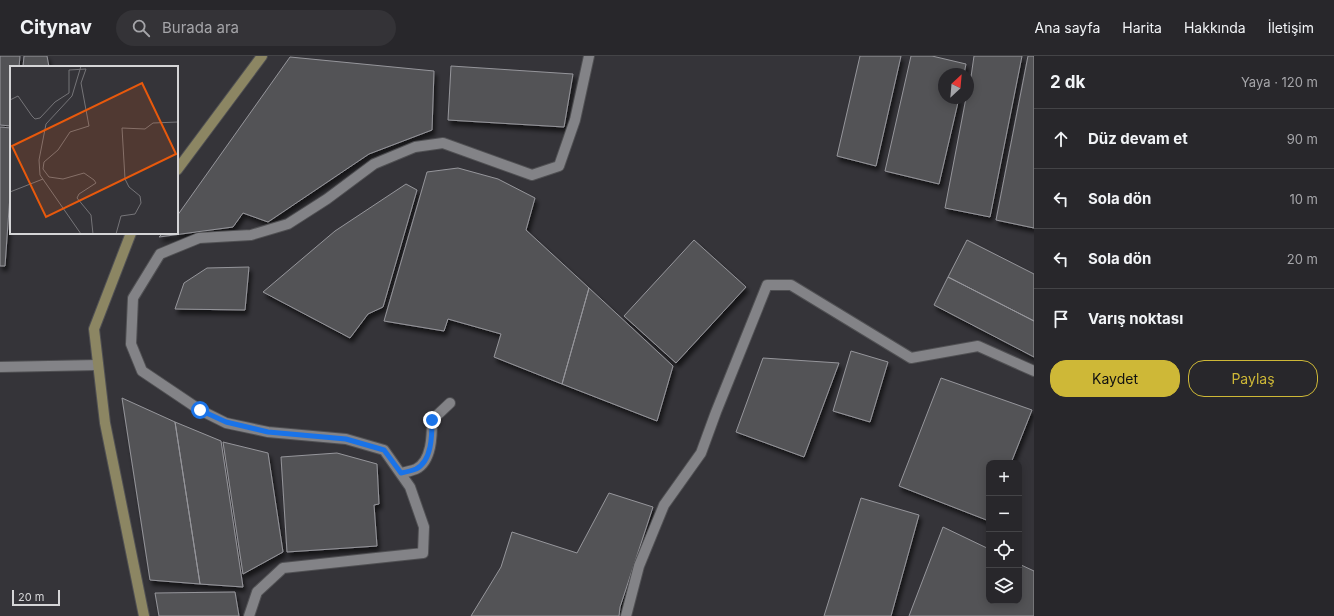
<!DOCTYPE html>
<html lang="tr">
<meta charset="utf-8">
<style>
body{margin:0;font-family:Inter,sans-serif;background:#343337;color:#f1f3f6}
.controls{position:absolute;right:12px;bottom:12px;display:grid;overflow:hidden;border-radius:8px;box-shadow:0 2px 10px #0003}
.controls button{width:36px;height:36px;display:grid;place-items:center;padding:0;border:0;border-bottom:1px solid #444447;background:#28272b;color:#f1f3f6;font:20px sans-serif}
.compass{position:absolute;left:938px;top:12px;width:36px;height:36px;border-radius:50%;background:#28272b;box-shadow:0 2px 10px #0003;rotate:26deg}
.scale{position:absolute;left:12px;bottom:10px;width:48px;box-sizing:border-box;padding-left:4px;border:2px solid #d5d5d7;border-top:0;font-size:11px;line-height:14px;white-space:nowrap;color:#d5d5d7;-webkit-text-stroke:3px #353439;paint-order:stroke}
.stop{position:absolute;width:12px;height:12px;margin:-9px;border:3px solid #1a73e8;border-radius:50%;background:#fff}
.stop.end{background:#1a73e8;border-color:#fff;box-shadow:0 1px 4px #0008}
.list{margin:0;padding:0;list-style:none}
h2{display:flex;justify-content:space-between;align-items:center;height:52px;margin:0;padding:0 16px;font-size:17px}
h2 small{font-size:13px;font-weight:400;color:#a5a5a9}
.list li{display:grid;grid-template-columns:26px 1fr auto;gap:12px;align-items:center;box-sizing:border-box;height:60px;padding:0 16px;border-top:1px solid #444447}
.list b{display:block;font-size:15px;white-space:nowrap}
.list em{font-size:13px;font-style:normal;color:#a5a5a9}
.actions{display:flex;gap:8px;padding:12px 16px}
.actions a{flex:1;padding:9px 0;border:1px solid #ceb837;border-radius:16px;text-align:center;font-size:14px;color:#ceb837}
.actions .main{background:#ceb837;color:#111}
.icon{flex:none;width:22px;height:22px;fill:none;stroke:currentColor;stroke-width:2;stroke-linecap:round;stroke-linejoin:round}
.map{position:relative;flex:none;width:1034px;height:560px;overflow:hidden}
header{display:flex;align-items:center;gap:24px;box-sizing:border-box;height:56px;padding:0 20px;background:#28272b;border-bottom:1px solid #444447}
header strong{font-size:19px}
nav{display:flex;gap:22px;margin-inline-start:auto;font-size:14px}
.search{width:280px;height:36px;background:#343337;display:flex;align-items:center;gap:10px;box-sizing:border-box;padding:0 14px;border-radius:22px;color:#a5a5a9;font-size:15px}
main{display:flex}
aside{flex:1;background:#28272b}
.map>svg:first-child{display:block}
</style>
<header>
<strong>Citynav</strong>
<div class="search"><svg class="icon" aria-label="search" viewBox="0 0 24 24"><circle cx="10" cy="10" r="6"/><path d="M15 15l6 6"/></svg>Burada ara</div>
<nav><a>Ana sayfa</a><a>Harita</a><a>Hakkında</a><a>İletişim</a></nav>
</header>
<main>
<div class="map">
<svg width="1034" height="560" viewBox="0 0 1034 560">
<defs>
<filter id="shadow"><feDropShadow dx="2.5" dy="4.5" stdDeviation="2" flood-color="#0009"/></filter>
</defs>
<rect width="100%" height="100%" fill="#353439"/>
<path fill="#535357" stroke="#96969b" filter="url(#shadow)" d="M0,0H20L19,11H11V70L0,69Z
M24,0H47L49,11H23Z
M860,0H901L876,110L837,100Z
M911,0H932L966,8L964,18H944V42H959L939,128L885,115Z
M974,0H1022L990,161L945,152L966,42H968Z
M1028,0H1034V172L996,164Z
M290,1L434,15L432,74L369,98L268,166L243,157L233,171L159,181L163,177H177V160Z
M451,10L573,18L564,71L448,64Z
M0,71L11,72V125L5,210H0Z
M458,112L498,123L535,142L526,174L589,232L562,328L494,301L501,278L448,263L444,275L384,265L427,116Z
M406,128L417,134L383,251L368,258L350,282L263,236L335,175Z
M694,184L746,231L676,307L624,260Z
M967,184L1034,218V265L948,221Z
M249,211L245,254L175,253L184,227L207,212Z
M948,221L1034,265V301L934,249Z
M589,232L673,310L657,365L562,328Z
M851,295L888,306L870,366L833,355Z
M763,302L839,307L804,401L736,376Z
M941,322L1032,354L1011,407H989V465L899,430Z
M122,342L175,366L200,528L150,524Z
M175,366L221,385L243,531L200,528Z
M223,386L268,397L283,496L243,518Z
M337,397L377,408L379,448L374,449L377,490L287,496L281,401Z
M609,437L653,451L620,551L619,560H471L501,511L512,476L577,497Z
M861,442L919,459L891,560H824Z
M943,471L989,493V545H1019V508L1034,515V560H909Z
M235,536L239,560H159L155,537Z"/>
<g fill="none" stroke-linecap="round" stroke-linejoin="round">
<g stroke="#505053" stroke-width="12">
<path id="street" d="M0,311L98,309
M401,417C406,416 411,415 416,413C432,405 432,379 432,364L450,347
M249,560L257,536L283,512L423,497L424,471L410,431L384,394L346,383L268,376L226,367L200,354L142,315L131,288L133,242L160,198L199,182L251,179L288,168L327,143L374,108L415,91L443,87L532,119L559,110L575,64L589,0
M626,560L639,510L664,449L701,397L716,356L767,229H791L911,302L978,290L1034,315"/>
</g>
<g stroke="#505053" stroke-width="12">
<path id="secondary" d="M177,114L262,0
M131,177L94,273L105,367L144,560"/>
</g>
<use href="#street" stroke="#838387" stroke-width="10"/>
<use href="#secondary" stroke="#8c8663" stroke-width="10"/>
</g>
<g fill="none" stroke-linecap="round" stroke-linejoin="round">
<path stroke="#1a73e8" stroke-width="5" d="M200,354L226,366L268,376L346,383L384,394L401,417C406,416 411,415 416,413C432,405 432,379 432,364"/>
</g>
<g transform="translate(10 10)">
<rect width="168" height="168" fill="#353439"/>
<path fill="none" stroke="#757478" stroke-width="1" d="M71,0L62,30L36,58L29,94L30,109L71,168M0,34L8,30L22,50L25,53L30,52L45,36L59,27V4L76,3L71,17L79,60L60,66L48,84L34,96L33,103L39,111L53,113L74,107L84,114L86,117L69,128L67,132L81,149L83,168M0,126L33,113M106,168L111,150L125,148L131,137L130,130L119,121L115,113L112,62L135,63L143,57L168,56"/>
<path fill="#e8590c" fill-opacity="0.15" stroke="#e8590c" stroke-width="2" d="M132,17L166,88L36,151L2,80Z"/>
<rect width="168" height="168" fill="none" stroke="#d5d5d7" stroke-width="2"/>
</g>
</svg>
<div class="controls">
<button>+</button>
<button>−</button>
<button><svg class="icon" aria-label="locate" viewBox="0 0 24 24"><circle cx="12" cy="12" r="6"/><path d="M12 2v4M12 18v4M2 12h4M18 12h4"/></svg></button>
<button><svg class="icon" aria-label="layers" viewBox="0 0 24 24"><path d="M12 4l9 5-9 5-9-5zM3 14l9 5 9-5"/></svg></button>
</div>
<svg class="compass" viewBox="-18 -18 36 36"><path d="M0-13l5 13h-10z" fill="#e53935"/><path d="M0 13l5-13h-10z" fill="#a5a5a9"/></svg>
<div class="scale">20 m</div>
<div class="stop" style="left:200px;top:354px"></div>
<div class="stop end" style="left:432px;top:364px"></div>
</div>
<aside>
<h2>2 dk<small>Yaya · 120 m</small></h2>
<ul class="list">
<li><svg class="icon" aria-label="ahead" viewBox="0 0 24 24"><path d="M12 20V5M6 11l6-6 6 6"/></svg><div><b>Düz devam et</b></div><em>90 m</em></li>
<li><svg class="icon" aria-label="left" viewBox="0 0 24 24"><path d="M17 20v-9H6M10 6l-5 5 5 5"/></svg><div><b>Sola dön</b></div><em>10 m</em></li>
<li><svg class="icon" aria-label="left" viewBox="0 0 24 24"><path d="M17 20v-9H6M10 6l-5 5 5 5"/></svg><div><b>Sola dön</b></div><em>20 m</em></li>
<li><svg class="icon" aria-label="arrive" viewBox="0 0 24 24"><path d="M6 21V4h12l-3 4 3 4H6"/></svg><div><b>Varış noktası</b></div></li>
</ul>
<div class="actions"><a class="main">Kaydet</a><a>Paylaş</a></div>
</aside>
</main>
